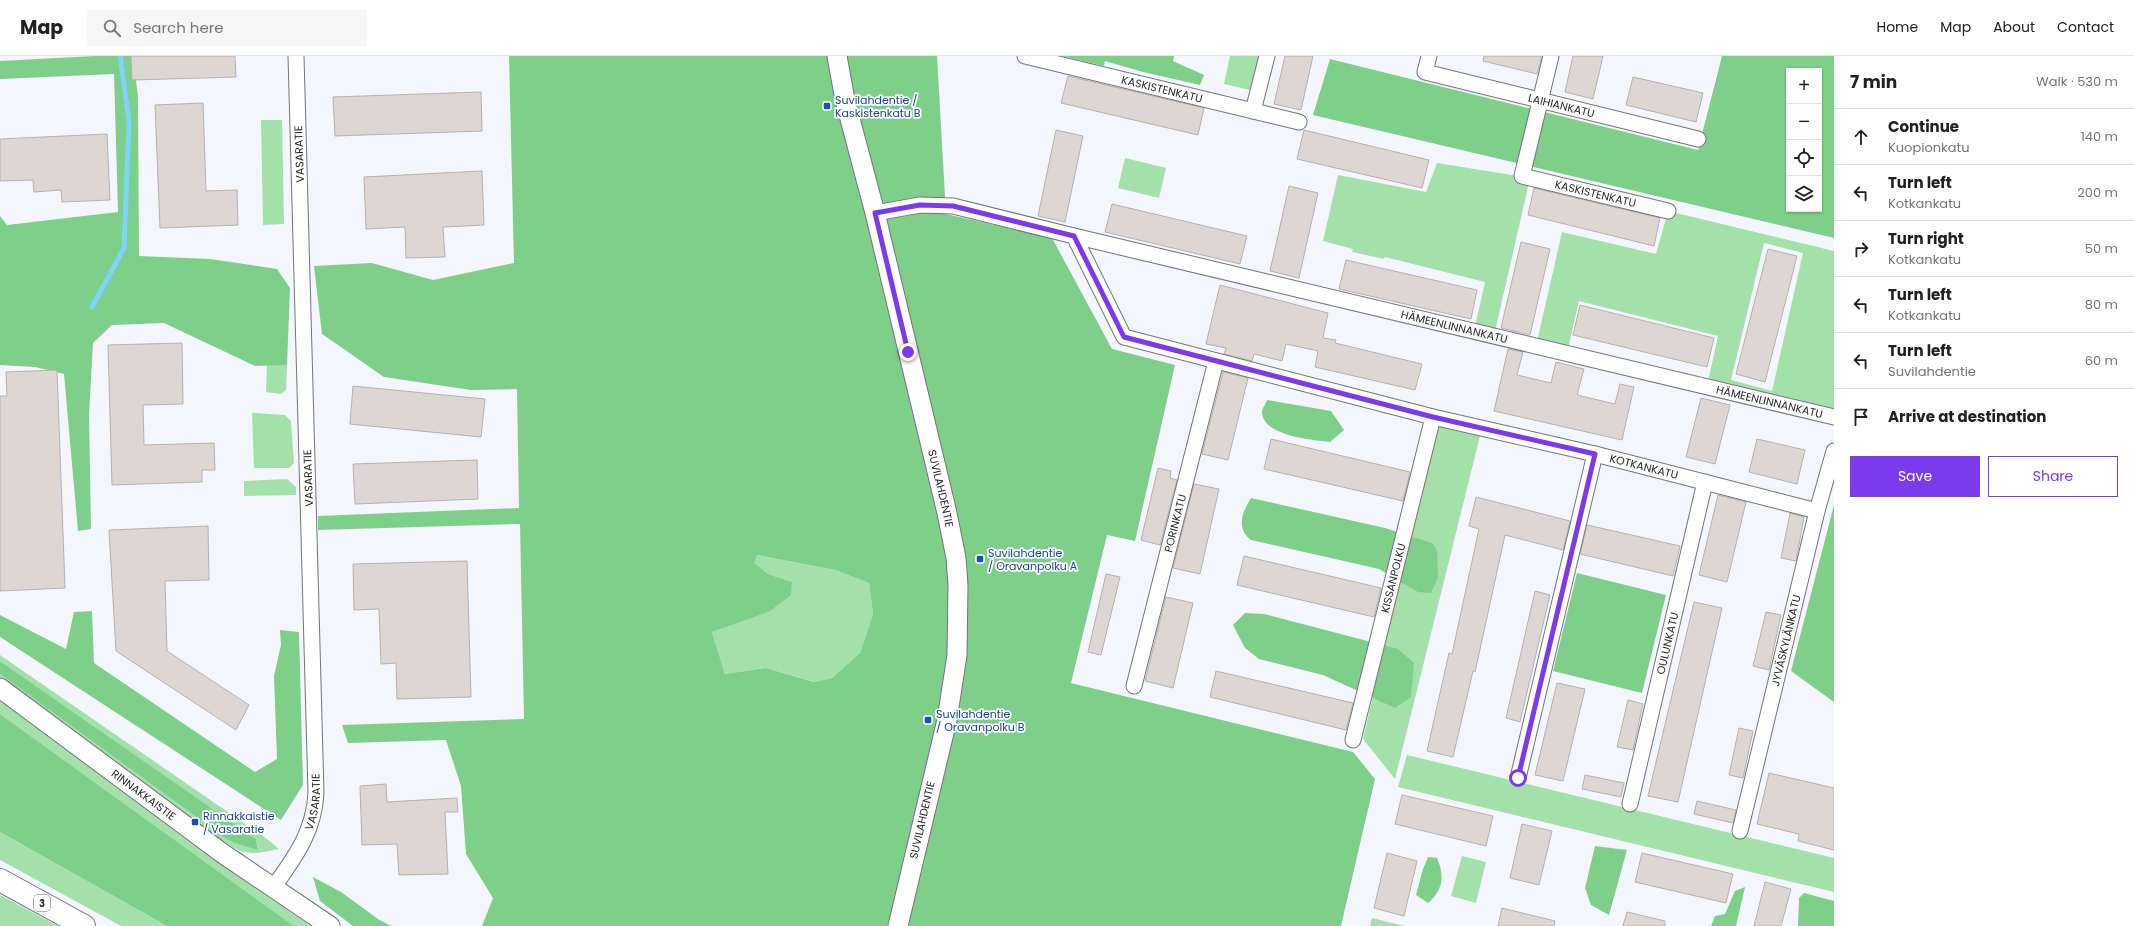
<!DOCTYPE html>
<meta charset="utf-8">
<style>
body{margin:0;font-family:Poppins,sans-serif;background:#f6f6f6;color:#202124}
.controls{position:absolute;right:12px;top:12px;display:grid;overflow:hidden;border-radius:0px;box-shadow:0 1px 3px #0004}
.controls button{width:36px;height:36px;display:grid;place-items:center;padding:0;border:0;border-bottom:1px solid #e0e0e0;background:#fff;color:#202124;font:20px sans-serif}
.stop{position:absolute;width:12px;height:12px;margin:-9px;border:3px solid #7c3aed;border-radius:50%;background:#fff}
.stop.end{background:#7c3aed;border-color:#fff;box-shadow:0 1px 4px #0008}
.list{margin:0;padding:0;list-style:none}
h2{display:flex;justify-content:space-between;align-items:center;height:52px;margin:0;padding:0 16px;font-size:17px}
h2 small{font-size:13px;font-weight:400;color:#757577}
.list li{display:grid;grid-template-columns:26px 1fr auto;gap:12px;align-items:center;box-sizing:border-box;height:56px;padding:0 16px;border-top:1px solid #e0e0e0}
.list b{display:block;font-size:15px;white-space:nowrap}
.list p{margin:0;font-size:13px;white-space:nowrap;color:#757577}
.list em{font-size:13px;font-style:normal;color:#757577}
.actions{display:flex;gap:8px;padding:12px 16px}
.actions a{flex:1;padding:9px 0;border:1px solid #7c3aed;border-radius:0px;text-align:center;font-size:14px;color:#7c3aed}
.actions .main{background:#7c3aed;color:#fff}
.icon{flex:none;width:22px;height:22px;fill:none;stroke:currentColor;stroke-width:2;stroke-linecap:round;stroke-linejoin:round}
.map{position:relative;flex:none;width:1834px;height:870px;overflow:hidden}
header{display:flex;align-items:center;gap:24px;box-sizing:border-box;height:56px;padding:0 20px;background:#fff;border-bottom:1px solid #e0e0e0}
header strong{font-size:19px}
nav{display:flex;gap:22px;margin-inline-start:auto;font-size:14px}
.search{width:280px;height:36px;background:#f6f6f6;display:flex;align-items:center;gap:10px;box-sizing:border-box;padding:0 14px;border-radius:0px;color:#757577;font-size:15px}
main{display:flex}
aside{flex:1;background:#fff}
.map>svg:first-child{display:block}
</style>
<header>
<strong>Map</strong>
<div class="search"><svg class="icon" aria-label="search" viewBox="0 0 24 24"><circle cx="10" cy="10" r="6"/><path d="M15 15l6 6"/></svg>Search here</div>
<nav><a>Home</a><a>Map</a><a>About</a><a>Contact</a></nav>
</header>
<main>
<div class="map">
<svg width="1834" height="870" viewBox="0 0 1834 870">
<rect width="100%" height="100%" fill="#f4f6fd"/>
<path fill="#a3e0aa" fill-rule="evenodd" d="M1230,0H1262L1254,35L1224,28Z
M261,64H282L284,168L263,169Z
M1125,102L1166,112L1159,142L1118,132Z
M1437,107L1530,122L1494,280L1474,275L1485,226L1385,201L1384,203L1352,196L1353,193L1323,185L1338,119L1426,136Z
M1668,155L1834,195V361L1707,330L1718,280L1579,245L1567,297L1536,290L1562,176L1656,198ZM1764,187L1803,197L1772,335L1731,324Z
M267,309H287L286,334L281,338L266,336Z
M252,357L285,359L291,365L294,407L289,412H254Z
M1435,370L1480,380L1395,723L1363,683Z
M287,423L296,431V439L244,440V425Z
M757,499L835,514L869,527L873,558L860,597L832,622L815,626L766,612L725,618L712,576L738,566L792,526L768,518L753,507Z
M0,599L267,783L279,793C247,800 243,799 216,780L0,623V618L229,785L258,793L256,783L0,605Z
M0,644L205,798L311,870H294L0,658Z
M1407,699L1834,802V836L1398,731Z
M0,776L167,870H121L0,804Z
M1462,800L1486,806L1476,847L1451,840Z
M0,839L58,870H0Z
M1372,862L1405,870H1370Z"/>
<path fill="#7ecf89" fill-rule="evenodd" d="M95,0H133L138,41L139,200L210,203L277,213L290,232L287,309L255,310L164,267L112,269L93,287L89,359L91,473L78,475L64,318L35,311L0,309V160L7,169L118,156L114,18L0,23V5Z
M509,0H937L946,158L1052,182L1112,293L1175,309L1135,485L1107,479L1071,627L1353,696L1375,723L1341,870H482L493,842L466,798L461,730L446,684L348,687L342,669L524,663L520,468L318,474V460L519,452L517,333L471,334L384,321L322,278L314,210L372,207L433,224L514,207ZM757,499L835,514L869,527L873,558L860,597L832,622L814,626L766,612L725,618L712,576L770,555L791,539L792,526L768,518L754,507Z
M1062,0H1174L1173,5L1204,19L1200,29L1143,16L1105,5L1104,10Z
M1722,0H1834V182L1313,59L1330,3L1698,94ZM1789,15H1819V153H1789Z
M1267,344L1331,355L1344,374L1330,386C1312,384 1261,380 1262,355C1263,351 1266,347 1267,344Z
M1251,442L1385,472L1432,487L1437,494L1438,521L1431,537L1418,536L1379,513L1251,484C1235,472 1243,455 1251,442Z
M1834,449V646L1791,615Z
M1577,517L1666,539L1642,637L1553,615Z
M92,555L94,607L255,716L277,703L274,620L281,589L280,574L299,576L303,729L281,764L0,581V559L66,593L74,556Z
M1245,557L1264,558L1398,593L1414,607L1411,641L1395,652L1323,619L1259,603L1245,592L1233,569Z
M0,605L256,783L258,794L229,785L0,618Z
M0,658L294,870H167L0,776Z
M1595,790L1627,794L1609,859L1591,849L1585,832Z
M1428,801L1437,802C1445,820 1443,834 1428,847L1416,839L1423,813Z
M313,821L341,836L378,863L391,870H353L320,845Z
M1745,831L1736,870H1711L1715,860L1725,858L1735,835Z
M1804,837L1834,845V870H1798L1799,842Z"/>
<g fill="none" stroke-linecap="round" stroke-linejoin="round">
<path stroke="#7dd5fc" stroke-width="5" d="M92,251L124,192L129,65L120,0"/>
</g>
<path fill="#ded6d3" stroke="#b7b0ad" d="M131,0H235L236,21L132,24Z
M1285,0H1313L1301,54L1274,48Z
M1484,0H1542L1537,18L1483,5Z
M1573,0H1603L1593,43L1565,36Z
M1068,20L1204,52L1198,79L1061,47Z
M1633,21L1703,37L1696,66L1626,49Z
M481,36L482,75L335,80L333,41Z
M203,47L206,135L237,134L238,169L160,172L155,49Z
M1056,74L1083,80L1065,166L1038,160Z
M1304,74L1429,104L1422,132L1297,103Z
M107,78L110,144L62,146L61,134L34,136L33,124L0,125V83Z
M482,115L484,169L443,171L445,201L406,202L405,171L366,173L364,121Z
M1289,130L1318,137L1299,222L1270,215Z
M1534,132L1660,162L1654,190L1528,159Z
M1112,148L1247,180L1240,208L1105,176Z
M1521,186L1550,193L1530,279L1501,272Z
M1768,193L1797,200L1765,326L1736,318Z
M1346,204L1477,234L1471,263L1339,233Z
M1220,229L1328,257L1323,282L1336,284L1335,287L1422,308L1415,334L1315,311L1318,295L1286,288L1282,305L1254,298L1252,305L1224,298L1226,292L1206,288Z
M1580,249L1714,282L1707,311L1573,279Z
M182,287L183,348L143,349L144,389L214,387L215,414H202V426L112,429L108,289Z
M1508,293L1523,296L1517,319L1551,327L1556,306L1584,313L1577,339L1615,348L1620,328L1634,331L1622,384L1494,355Z
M57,314L65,532L0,535V340H7L6,316Z
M1223,316L1248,322L1228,404L1202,398Z
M353,330L485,343L481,381L350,368Z
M1701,342L1730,349L1715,408L1686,401Z
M1271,383L1410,416L1403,445L1264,413Z
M1757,383L1805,394L1797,428L1749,416Z
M477,404L478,443L355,448L353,408Z
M1158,412L1171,415L1170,422L1177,424L1160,489L1141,484Z
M1194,428L1219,433L1200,518L1173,512Z
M1718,439L1746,446L1727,526L1699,519Z
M1476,441L1570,465L1563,494L1505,479L1475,616L1473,615L1453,701L1427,695L1449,597L1452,598L1479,473L1469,470Z
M1790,457L1804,461L1796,505L1781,502Z
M1587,469L1680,490L1673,520L1580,498Z
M208,470L209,524L165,525L167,595L249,649L236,674L116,595L109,474Z
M1244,500L1381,532L1374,561L1237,529Z
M467,505L471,641L397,643L396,607L381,608L379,553L354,554L353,508Z
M1106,518L1120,521L1101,599L1088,596Z
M1535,535L1550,539L1520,666L1506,662Z
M1166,541L1193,547L1173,632L1145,625Z
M1694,546L1722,552L1678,746L1648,740Z
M1766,556L1781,559L1769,614L1753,610Z
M1216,615L1353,647L1346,674L1210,641Z
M1557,627L1585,633L1563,725L1535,719Z
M1628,644L1643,648L1633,694L1617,691Z
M1739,672L1753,675L1743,722L1729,719Z
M1769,717L1834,732V794L1798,785L1799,778L1757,768Z
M1585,719L1624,727L1621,741L1582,733Z
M386,728L387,746L457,742L458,756H445L448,818L399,819L397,788L362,789L360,730Z
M1402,739L1493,760L1486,790L1395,768Z
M1697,745L1736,754L1733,767L1694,758Z
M1522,768L1552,775L1539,829L1510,822Z
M1387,797L1417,805L1404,860L1374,852Z
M1642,797L1733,818L1726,847L1635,826Z
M1765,826L1791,833L1781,870H1754Z
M1502,852L1555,865L1554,870H1498Z
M1627,856L1665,865V870H1623Z"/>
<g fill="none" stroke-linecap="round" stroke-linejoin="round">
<g stroke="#73757b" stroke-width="17">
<g id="minor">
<path id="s1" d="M1025,0L1299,66"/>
<path id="s2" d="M1429,0L1425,16L1698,83"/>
<path id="s3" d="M1551,0L1522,120L1668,155"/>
<path d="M1253,55L1267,0"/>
<path id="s4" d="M875,157L920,149L953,150L1074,180L1124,281L1433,361L1595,398L1817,455"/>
<path id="s5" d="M1074,180L1834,361"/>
<path id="s6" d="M1134,630L1216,305"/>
<path id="s7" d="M1353,684L1433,361"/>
<path d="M1518,722L1595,398"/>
<path id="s8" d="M1630,748L1705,426"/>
<path id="s9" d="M1740,775L1817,455L1834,395"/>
<path id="s10" d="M273,832C295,801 314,776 316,737L296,0"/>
</g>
</g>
<g stroke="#73757b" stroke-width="21">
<g id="tertiary">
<path id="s11" d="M837,0L845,44L875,157L947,457L956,502L958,529L957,599L947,664L898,870"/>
<path id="s12" d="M0,632L222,797L330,870"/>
</g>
</g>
<g stroke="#73757b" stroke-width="24">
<path id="motorway" d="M0,824L84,870"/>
</g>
<use href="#minor" stroke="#fff" stroke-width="15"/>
<use href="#tertiary" stroke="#fff" stroke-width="19"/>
<use href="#motorway" stroke="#fff" stroke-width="22"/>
</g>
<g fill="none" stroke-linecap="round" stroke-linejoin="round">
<path stroke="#7c3aed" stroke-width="5" d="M908,296L875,157L920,149L953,150L1074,180L1124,281L1433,361L1595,398L1518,722"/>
</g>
<g fill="#1a4fb4" stroke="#fff" stroke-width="1.5">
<rect x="823" y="46" width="8" height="8" rx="2"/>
<rect x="976" y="499" width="8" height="8" rx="2"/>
<rect x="924" y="660" width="8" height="8" rx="2"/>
<rect x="191" y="762" width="8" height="8" rx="2"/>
</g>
<g text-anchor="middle" stroke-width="3.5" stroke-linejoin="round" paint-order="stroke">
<rect fill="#fff" stroke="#68696b" stroke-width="1" x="34" y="839" width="16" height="16" rx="3"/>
<g font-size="10" font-weight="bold" fill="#28292b">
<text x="42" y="851">3</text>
</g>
<g font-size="11" fill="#28292b" stroke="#fff">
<text dy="4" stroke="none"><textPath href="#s1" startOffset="141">KASKISTENKATU</textPath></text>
<text dy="4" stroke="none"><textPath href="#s2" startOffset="157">LAIHIANKATU</textPath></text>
<text transform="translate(299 98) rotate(-92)" y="4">VASARATIE</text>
<text dy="4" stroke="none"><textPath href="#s3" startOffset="199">KASKISTENKATU</textPath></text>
<text dy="4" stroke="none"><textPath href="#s5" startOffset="391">HÄMEENLINNANKATU</textPath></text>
<text dy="4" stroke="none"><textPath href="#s5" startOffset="715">HÄMEENLINNANKATU</textPath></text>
<text dy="4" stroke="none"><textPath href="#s4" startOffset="852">KOTKANKATU</textPath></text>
<text transform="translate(308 422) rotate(-92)" y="4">VASARATIE</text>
<text dy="4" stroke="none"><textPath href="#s11" startOffset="445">SUVILAHDENTIE</textPath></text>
<text dy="4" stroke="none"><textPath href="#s6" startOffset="168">PORINKATU</textPath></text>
<text dy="4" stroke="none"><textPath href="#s7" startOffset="167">KISSANPOLKU</textPath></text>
<text dy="4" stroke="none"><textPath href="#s9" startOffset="196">JYVÄSKYLÄNKATU</textPath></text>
<text dy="4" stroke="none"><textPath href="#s8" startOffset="165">OULUNKATU</textPath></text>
<text dy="4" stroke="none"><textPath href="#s12" startOffset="179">RINNAKKAISTIE</textPath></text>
<text dy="4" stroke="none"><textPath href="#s10" startOffset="97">VASARATIE</textPath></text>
<text transform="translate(922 764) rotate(-77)" y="4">SUVILAHDENTIE</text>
</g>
<g font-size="11" fill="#164399" stroke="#fff" text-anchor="start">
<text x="835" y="48">Suvilahdentie /<tspan x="835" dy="13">Kaskistenkatu B</tspan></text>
<text x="988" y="501">Suvilahdentie<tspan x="988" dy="13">/ Oravanpolku A</tspan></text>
<text x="936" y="662">Suvilahdentie<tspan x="936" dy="13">/ Oravanpolku B</tspan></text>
<text x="203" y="764">Rinnakkaistie<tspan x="203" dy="13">/ Vasaratie</tspan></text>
</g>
</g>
</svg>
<div class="controls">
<button>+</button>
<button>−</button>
<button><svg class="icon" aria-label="locate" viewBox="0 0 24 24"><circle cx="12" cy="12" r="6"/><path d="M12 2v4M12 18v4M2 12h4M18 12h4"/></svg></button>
<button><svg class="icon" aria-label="layers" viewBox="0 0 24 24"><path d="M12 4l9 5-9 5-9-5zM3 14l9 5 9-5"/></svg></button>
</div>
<div class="stop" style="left:1518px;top:722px"></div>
<div class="stop end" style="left:908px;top:296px"></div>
</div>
<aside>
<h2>7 min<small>Walk · 530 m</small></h2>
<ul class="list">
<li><svg class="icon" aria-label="ahead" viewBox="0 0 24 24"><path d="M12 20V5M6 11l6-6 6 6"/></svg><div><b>Continue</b><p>Kuopionkatu</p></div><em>140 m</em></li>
<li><svg class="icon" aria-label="left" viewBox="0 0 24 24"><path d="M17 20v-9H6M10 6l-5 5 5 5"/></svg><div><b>Turn left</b><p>Kotkankatu</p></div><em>200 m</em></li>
<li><svg class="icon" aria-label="right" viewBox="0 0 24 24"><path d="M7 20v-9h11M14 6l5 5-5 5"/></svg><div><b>Turn right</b><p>Kotkankatu</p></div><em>50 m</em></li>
<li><svg class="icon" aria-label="left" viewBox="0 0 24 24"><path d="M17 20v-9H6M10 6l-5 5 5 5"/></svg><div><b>Turn left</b><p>Kotkankatu</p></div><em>80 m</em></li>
<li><svg class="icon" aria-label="left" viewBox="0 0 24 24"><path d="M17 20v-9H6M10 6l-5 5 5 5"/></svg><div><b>Turn left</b><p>Suvilahdentie</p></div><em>60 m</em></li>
<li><svg class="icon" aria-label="arrive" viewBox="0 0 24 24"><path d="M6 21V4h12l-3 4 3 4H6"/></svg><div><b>Arrive at destination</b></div></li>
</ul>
<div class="actions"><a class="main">Save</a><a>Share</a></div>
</aside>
</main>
